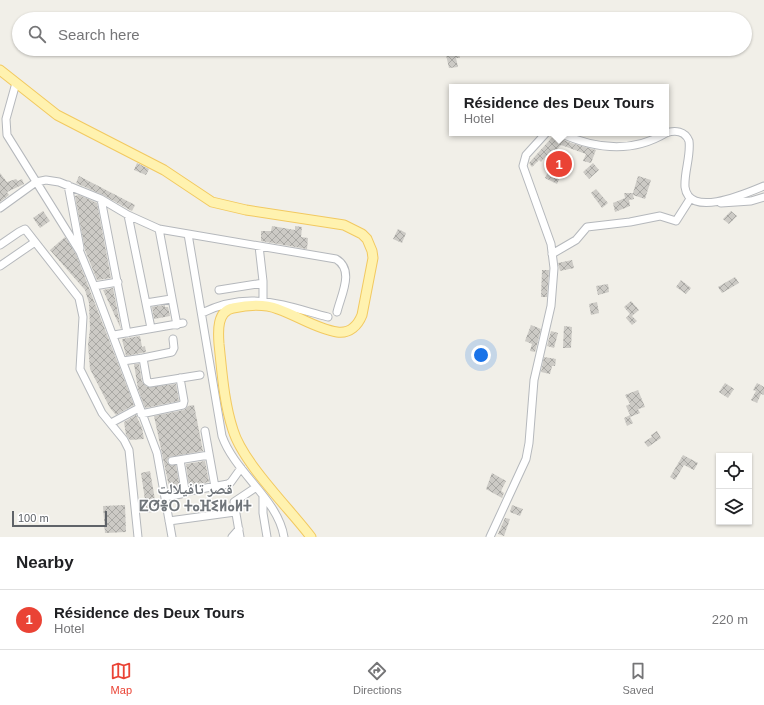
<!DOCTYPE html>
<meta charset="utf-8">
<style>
body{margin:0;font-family:Helvetica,"Noto Naskh Arabic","Noto Sans Tifinagh",sans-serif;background:#f2f2f2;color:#202124}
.controls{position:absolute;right:12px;bottom:12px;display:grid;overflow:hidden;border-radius:0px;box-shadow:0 1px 3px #0004}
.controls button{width:36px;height:36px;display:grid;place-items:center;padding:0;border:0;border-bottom:1px solid #e0e0e0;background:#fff;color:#202124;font:20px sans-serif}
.scale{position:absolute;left:12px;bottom:10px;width:95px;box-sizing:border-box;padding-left:4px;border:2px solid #5f6368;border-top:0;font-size:11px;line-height:14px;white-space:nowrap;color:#5f6368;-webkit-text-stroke:3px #fff;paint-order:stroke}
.you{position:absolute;left:481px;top:355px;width:14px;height:14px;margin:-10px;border:3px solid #fff;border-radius:50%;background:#1a73e8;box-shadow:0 0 0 6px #1a73e833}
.badge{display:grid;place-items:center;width:26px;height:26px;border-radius:50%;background:#ea4335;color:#fff;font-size:13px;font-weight:700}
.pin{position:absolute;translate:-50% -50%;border:2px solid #fff;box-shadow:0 1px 4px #0006}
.popup{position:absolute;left:449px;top:84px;width:220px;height:52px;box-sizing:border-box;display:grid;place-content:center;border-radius:0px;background:#fff;filter:drop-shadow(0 1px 3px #0005);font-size:13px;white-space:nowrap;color:#757577}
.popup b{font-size:15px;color:#202124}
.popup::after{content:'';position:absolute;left:50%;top:100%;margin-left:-8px;border:8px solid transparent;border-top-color:#fff}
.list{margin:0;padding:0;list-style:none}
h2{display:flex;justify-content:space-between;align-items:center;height:52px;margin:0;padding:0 16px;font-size:17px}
h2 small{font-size:13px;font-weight:400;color:#757577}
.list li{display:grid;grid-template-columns:26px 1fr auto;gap:12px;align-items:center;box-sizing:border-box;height:60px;padding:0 16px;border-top:1px solid #e0e0e0}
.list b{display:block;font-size:15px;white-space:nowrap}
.list p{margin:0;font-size:13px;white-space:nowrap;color:#757577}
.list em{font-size:13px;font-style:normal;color:#757577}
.icon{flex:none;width:22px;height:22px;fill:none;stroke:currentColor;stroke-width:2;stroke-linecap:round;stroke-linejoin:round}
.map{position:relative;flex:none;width:764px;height:537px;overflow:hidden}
.search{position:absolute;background:#fff;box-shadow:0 1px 3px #0004;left:12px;right:12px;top:12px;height:44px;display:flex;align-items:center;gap:10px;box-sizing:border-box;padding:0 14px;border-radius:22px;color:#757577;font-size:15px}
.sheet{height:112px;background:#fff}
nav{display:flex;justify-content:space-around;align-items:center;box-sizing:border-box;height:56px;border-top:1px solid #e0e0e0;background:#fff;font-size:11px;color:#757577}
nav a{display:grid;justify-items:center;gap:2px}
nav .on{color:#ea4335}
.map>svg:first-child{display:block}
</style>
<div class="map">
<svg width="764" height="537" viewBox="0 0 764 537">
<defs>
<pattern id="building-cross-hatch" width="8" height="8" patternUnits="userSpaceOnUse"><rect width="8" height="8" fill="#cccac5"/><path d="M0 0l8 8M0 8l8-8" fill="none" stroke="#a9a8a4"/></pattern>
</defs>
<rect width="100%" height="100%" fill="#f1efe8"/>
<path fill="url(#building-cross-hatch)" d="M459,53L460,58H456L458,67L449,68L446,55Z
M555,134L558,138L571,143L596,150L591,163L583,161L586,154L561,145L550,157L546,156L541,162L539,160L532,167L529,163Z
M137,163L149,169L146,175L134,170Z
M593,163L599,170L589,179L583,172Z
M548,172L560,177L557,184L545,178Z
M0,173L7,182L16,179L18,181L22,179L24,184L7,192L9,195L0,202Z
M79,176L135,205L132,211L103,195L76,183Z
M638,176L651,180L645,199L633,195L634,199L629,200L630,206L615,212L613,203L625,198L624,193H633Z
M596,189L608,203L602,208L591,193Z
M79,195L97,203L111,278L97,280L85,250L75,196Z
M43,211L50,221L40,228L33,218Z
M731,211L737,216L729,224L723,219Z
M272,226L295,230V226L302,227L301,237L308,238L307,249L261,241V231H271Z
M398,229L406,233L402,243L393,239Z
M65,237L76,254L89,288L134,405L116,415L110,408L90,369L88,345L90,329L89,303L85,290L50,250Z
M572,260L574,268L560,271L558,263Z
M542,270H549L547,297H541Z
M735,277L739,283L722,293L718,287Z
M681,280L691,288L686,294L676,287Z
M608,284L609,292L598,295L596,286Z
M113,288L121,329L103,290Z
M631,301L639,310L632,316L637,321L632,325L626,318L630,314L624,307Z
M597,302L599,313L591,315L589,304Z
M165,305V307H168L170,316L154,319L152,307Z
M531,325L541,329L535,352L530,351L532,344L525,341Z
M564,326L572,327L571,348H563Z
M551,331L558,333L554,348L547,346Z
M140,336L142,347L145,346L146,352L126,356L122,339Z
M544,357L556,359L555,366H552L550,374L541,372Z
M134,364H139L142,382L147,387L176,384L179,401L145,408L138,389Z
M725,383L734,389L728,398L719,392Z
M757,383L764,387V395L761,394L757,403L751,400L756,391L753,390Z
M638,390L645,407L638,409L640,413L630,417L633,423L627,426L624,418L630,415L626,406L630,404L625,395Z
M194,405L203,451L169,457L167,461L168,464L176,465L180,488L170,491L154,416L184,410L188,406Z
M136,415L142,428L144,439L130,440L126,435L124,422Z
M657,431L661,438L648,447L644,442L652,437L651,435Z
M683,455L698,463L694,470L684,465L675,480L670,477Z
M205,461L209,482L189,486L186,464Z
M150,471L157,511L147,513L141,473Z
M492,473L506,481L501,491L504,493L502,498L486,489Z
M125,505L126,532L105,533L103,506Z
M512,505L523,509L520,516L510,512Z
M505,518L510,519L504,536L498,534Z"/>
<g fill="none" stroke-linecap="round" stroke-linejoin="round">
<g stroke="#b5b8bc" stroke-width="9">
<path id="minor" d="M16,83L6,119L7,135L80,252L94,286L157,453L172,537
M560,133C595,149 631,154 666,133
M666,133C675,130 685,131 689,141C691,156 684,172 685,187C689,219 747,193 764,186
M68,185L80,248
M101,199L127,333
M721,203L751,201L764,197
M0,208L36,182L46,180L59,182L101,199L128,215L159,229L336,259C355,270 341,295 337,312
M128,215L151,328
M159,229L177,325
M188,234L222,436C235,473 278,499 284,537
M0,245L19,232L25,229L79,298L83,317L80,369L102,413L124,440L129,450L138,537
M259,246L263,281V301
M552,254L576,240L587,227L630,222L660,216L676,221L690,199
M0,266L35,242
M94,286L118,282
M219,290L263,283
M146,303L171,299
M202,313C249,290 282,305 328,317
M114,335L183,323
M173,339L174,348L172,352L143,358L147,381L150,383L200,375
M123,361L143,358
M141,414L183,405L184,401L180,378
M111,423L139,408
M205,431L215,487
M172,461L209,455
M184,492L228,484L231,482L241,468
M165,497L181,494L185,490L180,460
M263,497V513L267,537
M169,521L235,512
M232,537L239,529
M240,537L234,502L255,488
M490,537L526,459L529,443L534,380L551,306L554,268L551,244L523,166L526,155L546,133"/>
</g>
<g stroke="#f2c960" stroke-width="11">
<path id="major" d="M0,70L57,115L164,170L212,202L246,210L344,225L362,234L367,239L372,251L373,258L362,315C358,325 350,334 337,332C317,329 298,316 278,309C265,304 247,305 233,308C217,311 218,331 219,344C222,372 224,403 233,430C243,463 289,508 311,537"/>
</g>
<use href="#minor" stroke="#fff" stroke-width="7"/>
<use href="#major" stroke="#fff2af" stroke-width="9"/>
</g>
<g text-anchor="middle" stroke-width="3" stroke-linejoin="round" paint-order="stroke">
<g font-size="15" font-weight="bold" fill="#70757a" stroke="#fff">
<text x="195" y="494">قصر تافيلالت<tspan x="195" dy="17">ⵇⵚⴻⵔ ⵜⴰⴼⵉⵍⴰⵍⵜ</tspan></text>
</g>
</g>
</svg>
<div class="controls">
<button><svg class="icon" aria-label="locate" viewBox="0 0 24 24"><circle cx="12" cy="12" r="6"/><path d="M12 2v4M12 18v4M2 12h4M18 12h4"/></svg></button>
<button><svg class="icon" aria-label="layers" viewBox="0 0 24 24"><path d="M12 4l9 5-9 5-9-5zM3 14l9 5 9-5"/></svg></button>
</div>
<div class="scale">100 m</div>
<div class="you"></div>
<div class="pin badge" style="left:559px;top:164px">1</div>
<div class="popup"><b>Résidence des Deux Tours</b>Hotel</div>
<div class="search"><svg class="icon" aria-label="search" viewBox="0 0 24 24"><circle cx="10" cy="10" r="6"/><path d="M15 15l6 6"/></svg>Search here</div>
</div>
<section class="sheet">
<h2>Nearby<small></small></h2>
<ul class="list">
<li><span class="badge">1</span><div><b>Résidence des Deux Tours</b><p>Hotel</p></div><em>220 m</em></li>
</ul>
</section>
<nav>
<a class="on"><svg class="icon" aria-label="map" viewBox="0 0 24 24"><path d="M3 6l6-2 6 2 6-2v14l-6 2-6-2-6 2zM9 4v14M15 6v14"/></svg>Map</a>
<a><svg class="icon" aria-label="directions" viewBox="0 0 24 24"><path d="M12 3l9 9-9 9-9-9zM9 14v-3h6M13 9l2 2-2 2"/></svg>Directions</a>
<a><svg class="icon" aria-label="saved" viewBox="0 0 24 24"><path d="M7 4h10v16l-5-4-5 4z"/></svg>Saved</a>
</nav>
